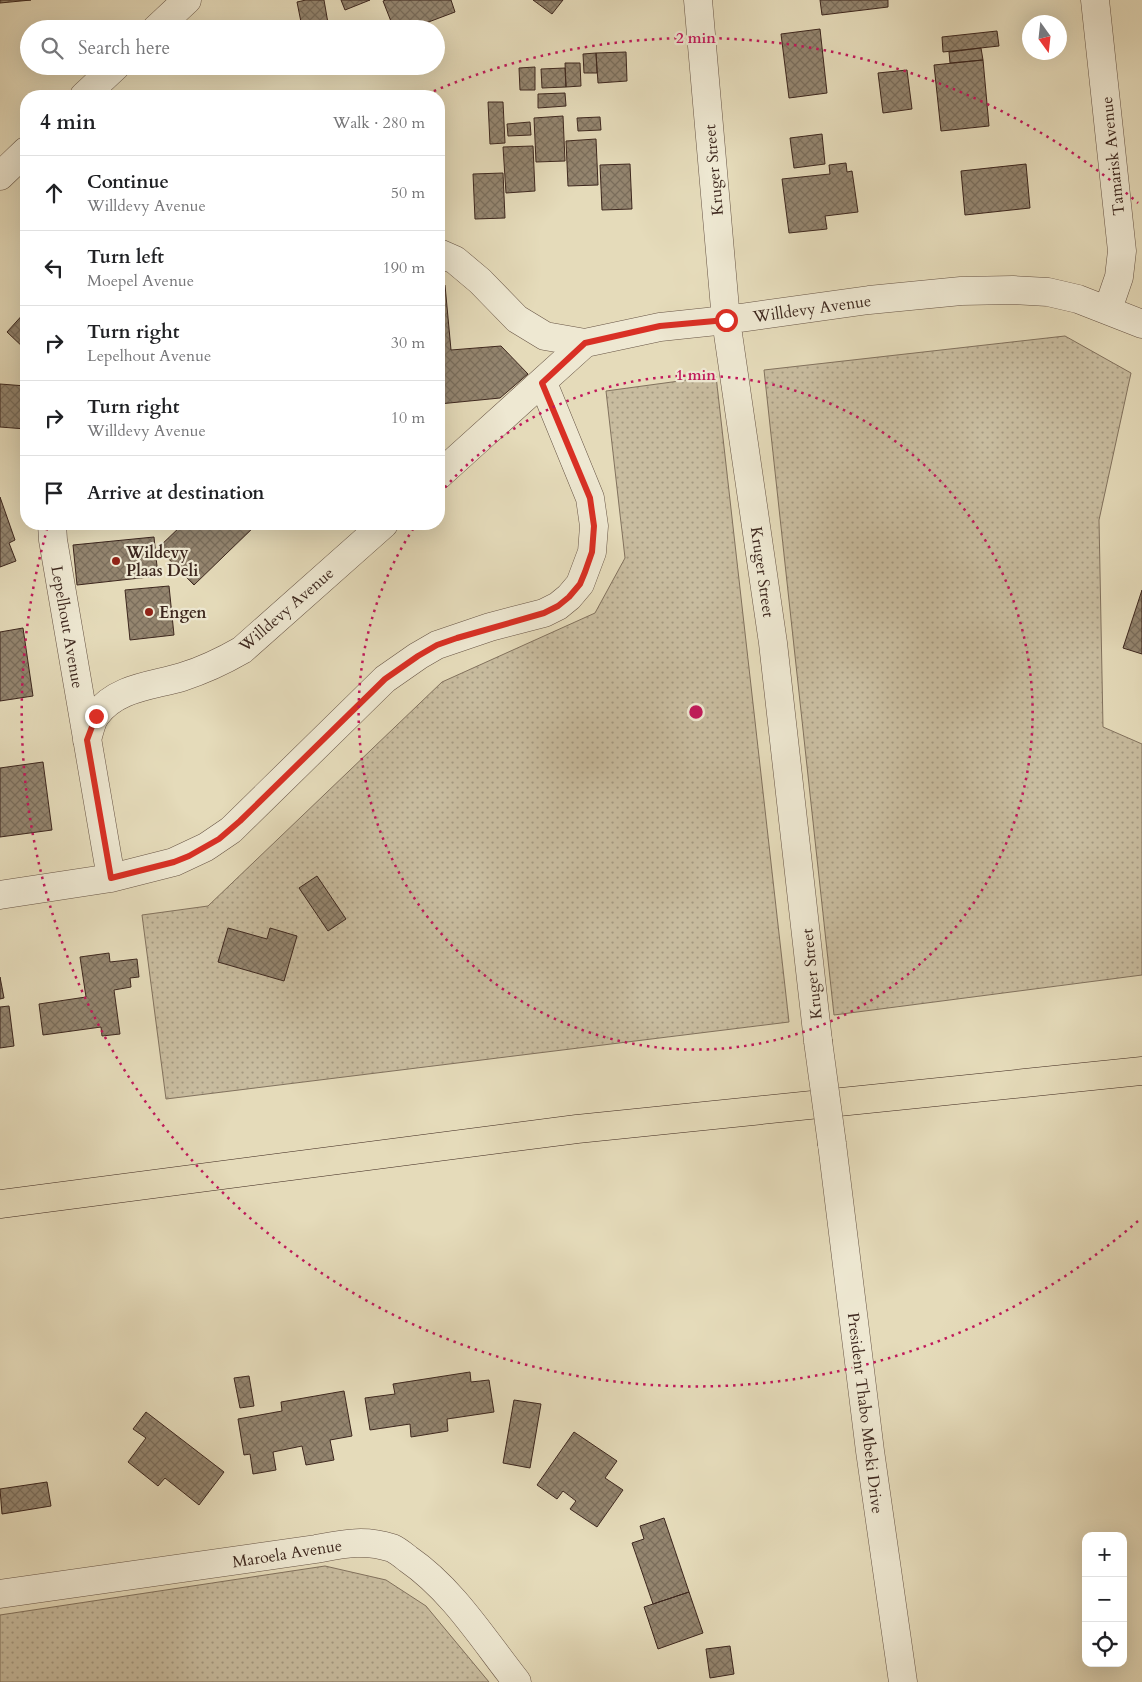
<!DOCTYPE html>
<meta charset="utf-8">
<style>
body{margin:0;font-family:Cardo,serif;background:#f2f2f2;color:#202124}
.controls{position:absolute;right:15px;bottom:15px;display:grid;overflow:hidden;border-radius:10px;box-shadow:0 5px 20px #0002}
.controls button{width:45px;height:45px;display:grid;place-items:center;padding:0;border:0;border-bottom:1px solid #e0e0e0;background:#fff;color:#202124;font:25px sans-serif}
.compass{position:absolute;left:1022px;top:15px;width:45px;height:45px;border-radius:50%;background:#fff;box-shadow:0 5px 20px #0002;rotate:165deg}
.stop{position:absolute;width:15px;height:15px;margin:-11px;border:4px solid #d93025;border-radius:50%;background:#fff}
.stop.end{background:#d93025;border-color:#fff;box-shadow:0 1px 5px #0008}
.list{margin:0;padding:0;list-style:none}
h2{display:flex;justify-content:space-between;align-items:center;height:65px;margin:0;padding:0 20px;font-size:21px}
h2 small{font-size:16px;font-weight:400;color:#757577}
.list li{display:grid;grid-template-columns:32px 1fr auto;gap:15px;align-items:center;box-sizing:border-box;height:75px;padding:0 20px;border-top:1px solid #e0e0e0}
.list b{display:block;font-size:19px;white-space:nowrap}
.list p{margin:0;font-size:16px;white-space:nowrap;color:#757577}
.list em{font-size:16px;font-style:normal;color:#757577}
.icon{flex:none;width:28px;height:28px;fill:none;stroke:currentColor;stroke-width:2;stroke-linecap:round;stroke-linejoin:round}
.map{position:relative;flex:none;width:1142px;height:1682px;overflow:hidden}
.search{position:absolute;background:#fff;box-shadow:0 5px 20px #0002;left:20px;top:20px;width:425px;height:55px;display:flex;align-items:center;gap:12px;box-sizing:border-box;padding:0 18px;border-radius:28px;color:#757577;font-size:19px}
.panel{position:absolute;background:#fff;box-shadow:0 5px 20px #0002;left:20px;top:90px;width:425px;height:440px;border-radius:20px}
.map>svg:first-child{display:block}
</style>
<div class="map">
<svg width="1142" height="1682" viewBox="0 0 1142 1682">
<defs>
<pattern id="grass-dots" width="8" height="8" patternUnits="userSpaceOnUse" patternTransform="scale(1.25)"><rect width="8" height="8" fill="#c8bc9f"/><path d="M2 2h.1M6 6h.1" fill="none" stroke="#a49981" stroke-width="1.8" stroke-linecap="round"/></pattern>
<pattern id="building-cross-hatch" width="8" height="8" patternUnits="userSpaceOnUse" patternTransform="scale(1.25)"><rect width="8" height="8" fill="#94856f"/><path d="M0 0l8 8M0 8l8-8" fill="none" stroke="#7a6d5b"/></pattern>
</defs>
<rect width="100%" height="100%" fill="#e5dbba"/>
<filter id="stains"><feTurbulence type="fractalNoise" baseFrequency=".004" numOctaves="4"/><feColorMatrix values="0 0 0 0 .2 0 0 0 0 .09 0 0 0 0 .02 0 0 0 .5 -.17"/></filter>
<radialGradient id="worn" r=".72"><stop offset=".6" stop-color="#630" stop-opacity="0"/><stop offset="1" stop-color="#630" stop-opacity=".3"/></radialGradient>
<path fill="url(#grass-dots)" stroke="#82725e" d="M1065,336L1131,373L1099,520L1103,727L1142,744V975L834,1015L764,370Z
M716,376L789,1022L166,1099L142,915L208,906L442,682L595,613L625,558L606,391Z
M325,1566L386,1580L426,1606L489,1682H0V1615Z"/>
<path fill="url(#building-cross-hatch)" stroke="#3d271e" d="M0,0H31L0,3Z
M306,0H324L329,29H291L302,27L297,2Z
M341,0H370L345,10Z
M386,0H451L455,12L410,29H394L383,1Z
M533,0H563L552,14Z
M820,0H888V7L822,15Z
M820,29L827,93L789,98L781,34Z
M997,31L999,46L943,52L942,37Z
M981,48L983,60L950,63L949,52Z
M626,52L627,81L598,83L596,53Z
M596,53L597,73H584L583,54Z
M983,60L989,126L941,131L934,65Z
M565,63H580L581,86L566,87Z
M535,67V90H520L519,68Z
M565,68L566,87L542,88L541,69Z
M907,70L912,109L883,113L878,73Z
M565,93L566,106L538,108V94Z
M488,102H503L505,143L490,144Z
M563,116L565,161L536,162L534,118Z
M600,117L601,130L578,131L577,118Z
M530,122L531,135L508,136L507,124Z
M822,134L825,164L794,168L790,138Z
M596,139L598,185L568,186L566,141Z
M533,146L535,191L506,193L503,147Z
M846,163L847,172L852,171L858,212L825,216L827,229L789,233L782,179L830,174L829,165Z
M630,164L632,209L602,210L600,165Z
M1026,164L1030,208L965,215L961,171Z
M503,173L505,218L475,219L473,174Z
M445,285L451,350L501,346L528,374L500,398L439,404V286Z
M26,311V350L7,332Z
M0,384L26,386V429L0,427Z
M0,497L15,540L9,543L16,561L0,567Z
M152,524H163L157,529Z
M183,524H257L194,585L158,548Z
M154,537L158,576L77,585L73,545Z
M169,586L174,635L130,640L125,590Z
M1142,590V654L1123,648Z
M23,628L33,696L0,701V632Z
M43,762L52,830L0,837V768Z
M317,876L346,919L328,931L299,888Z
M228,928L267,939L270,928L297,936L284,981L218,962Z
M109,953L110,962L137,959L139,977L130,978L131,987L114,990L120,1034L102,1036L101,1027L43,1035L39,1004L86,997L80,957Z
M0,977L4,998L0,999Z
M9,1006L14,1046L0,1048V1007Z
M470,1372L471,1382L489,1380L494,1412L447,1419L448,1431L411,1437L410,1424L370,1430L365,1398L395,1394L393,1384Z
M249,1376L254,1406L240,1408L234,1378Z
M344,1391L352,1436L330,1440L334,1460L306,1465L302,1446L273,1452L276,1470L253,1474L250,1454L244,1455L238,1419L282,1411L281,1402Z
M514,1400L541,1404L530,1468L503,1463Z
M146,1412L224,1472L199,1505L165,1478L158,1486L128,1462L146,1438L133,1429Z
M574,1432L617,1461L605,1478L623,1490L597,1527L570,1509L576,1501L563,1491L557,1499L537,1485Z
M47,1482L51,1506L2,1514L0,1489Z
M664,1518L689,1592L653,1604L632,1543L644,1539L640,1526Z
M689,1592L703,1633L658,1649L644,1607Z
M730,1646L734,1674L710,1678L706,1649Z"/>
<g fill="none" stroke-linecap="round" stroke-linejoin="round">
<g stroke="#675445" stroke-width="29">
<path id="minor" d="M698,0L726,320L773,643L818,1041
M1095,0L1122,251L1119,277L1108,309
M156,29L187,0
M84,96L116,66
M0,176L26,151
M439,253L455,260L480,281L517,319L545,336L585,343
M439,475L585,343L660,327L726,320L869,300L961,291L1013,290L1048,292L1078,299L1142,324
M52,524L53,540L111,878
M87,740C89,733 91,722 96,715C117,687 152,686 182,677C204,670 223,661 242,650L384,524
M0,895L111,878L174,862L206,847L231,830L385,679L418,656L437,645L490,627L544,613L558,606L569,597L580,584L592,552L594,526L590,498L543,383
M832,1144L870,1451L903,1682
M0,1594L316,1549C343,1544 364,1539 392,1548C397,1550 403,1555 408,1559C453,1590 483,1639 517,1682"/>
</g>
<g stroke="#3d271e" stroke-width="29">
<path id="highway" d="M0,1204L577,1129L1142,1071"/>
</g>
<use href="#minor" stroke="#eee8d2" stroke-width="28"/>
<use href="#highway" stroke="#e5dbba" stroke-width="28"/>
<g stroke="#675445" stroke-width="29" stroke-linecap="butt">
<path id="minor-bridge" d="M818,1041L832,1144"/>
</g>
<use href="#minor-bridge" stroke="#eee8d2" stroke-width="28"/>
</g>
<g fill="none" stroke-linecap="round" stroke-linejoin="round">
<path stroke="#d93025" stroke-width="6" d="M96,716L87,740L111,878L174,862L189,856L219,839L240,821L385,679L418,656L437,645L457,638L544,613L558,606L569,597L580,584L585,572L592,552L594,526L590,498L542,383L585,343L660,326L726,320"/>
</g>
<g fill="none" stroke="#c2185b" stroke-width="2.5" stroke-dasharray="2.5 5">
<path d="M440 493A337 337 0 1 1 415 526"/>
<path d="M1138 1221A674 674 0 0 1 48 526M427 94A674 674 0 0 1 1138 203"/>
</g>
<g fill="#8f2418" stroke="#eee8d2" stroke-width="2">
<circle cx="116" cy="561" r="5"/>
<circle cx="149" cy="612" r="5"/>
</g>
<g text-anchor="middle" stroke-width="4.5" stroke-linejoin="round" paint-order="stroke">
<g font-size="16" fill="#3d271e" stroke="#eee8d2">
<text transform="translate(1112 156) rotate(-96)" y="6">Tamarisk Avenue</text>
<text transform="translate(713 170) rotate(-95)" y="6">Kruger Street</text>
<text transform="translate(812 308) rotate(-8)" y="6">Willdevy Avenue</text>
<text transform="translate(763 572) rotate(82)" y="6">Kruger Street</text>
<text transform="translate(286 609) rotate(-41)" y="6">Willdevy Avenue</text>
<text transform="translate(68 627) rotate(80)" y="6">Lepelhout Avenue</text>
<text transform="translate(811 974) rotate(-96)" y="6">Kruger Street</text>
<text transform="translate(866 1413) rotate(83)" y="6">President Thabo Mbeki Drive</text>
<text transform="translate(287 1553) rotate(-9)" y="6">Maroela Avenue</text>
</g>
<g font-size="16" font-weight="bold" fill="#3d271e" stroke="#eee8d2" text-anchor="start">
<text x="126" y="558">Wildevy<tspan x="126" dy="18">Plaas Deli</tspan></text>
<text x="159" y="618">Engen</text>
</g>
</g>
<circle cx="696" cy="712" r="8" fill="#c2185b" stroke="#eee8d2" stroke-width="2.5"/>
<g font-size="15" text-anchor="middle" font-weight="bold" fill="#c2185b" stroke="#eee8d2" stroke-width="4.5" stroke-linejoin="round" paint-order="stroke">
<text x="696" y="43">2 min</text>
<text x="696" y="380">1 min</text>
</g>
<rect width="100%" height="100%" filter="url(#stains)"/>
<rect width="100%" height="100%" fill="url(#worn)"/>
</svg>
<div class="controls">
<button>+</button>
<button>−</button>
<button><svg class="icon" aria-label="locate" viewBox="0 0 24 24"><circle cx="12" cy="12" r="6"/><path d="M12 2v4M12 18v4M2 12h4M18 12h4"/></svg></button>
</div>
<svg class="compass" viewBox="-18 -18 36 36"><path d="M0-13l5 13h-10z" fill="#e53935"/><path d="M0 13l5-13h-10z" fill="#757577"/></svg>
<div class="stop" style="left:726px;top:320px"></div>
<div class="stop end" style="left:96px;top:716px"></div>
<div class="search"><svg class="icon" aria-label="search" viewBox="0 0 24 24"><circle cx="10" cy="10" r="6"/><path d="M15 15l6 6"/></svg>Search here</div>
<section class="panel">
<h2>4 min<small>Walk · 280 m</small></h2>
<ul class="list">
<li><svg class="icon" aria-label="ahead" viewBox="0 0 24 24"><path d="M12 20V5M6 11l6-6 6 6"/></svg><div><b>Continue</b><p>Willdevy Avenue</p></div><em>50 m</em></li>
<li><svg class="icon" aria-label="left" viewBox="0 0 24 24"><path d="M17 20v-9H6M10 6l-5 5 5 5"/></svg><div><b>Turn left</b><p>Moepel Avenue</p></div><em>190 m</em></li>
<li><svg class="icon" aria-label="right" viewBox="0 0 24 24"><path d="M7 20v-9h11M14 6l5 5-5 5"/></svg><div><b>Turn right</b><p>Lepelhout Avenue</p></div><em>30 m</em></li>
<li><svg class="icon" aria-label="right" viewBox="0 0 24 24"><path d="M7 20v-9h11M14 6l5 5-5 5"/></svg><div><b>Turn right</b><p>Willdevy Avenue</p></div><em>10 m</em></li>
<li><svg class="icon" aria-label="arrive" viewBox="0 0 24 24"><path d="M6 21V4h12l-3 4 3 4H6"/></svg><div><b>Arrive at destination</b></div></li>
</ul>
</section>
</div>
